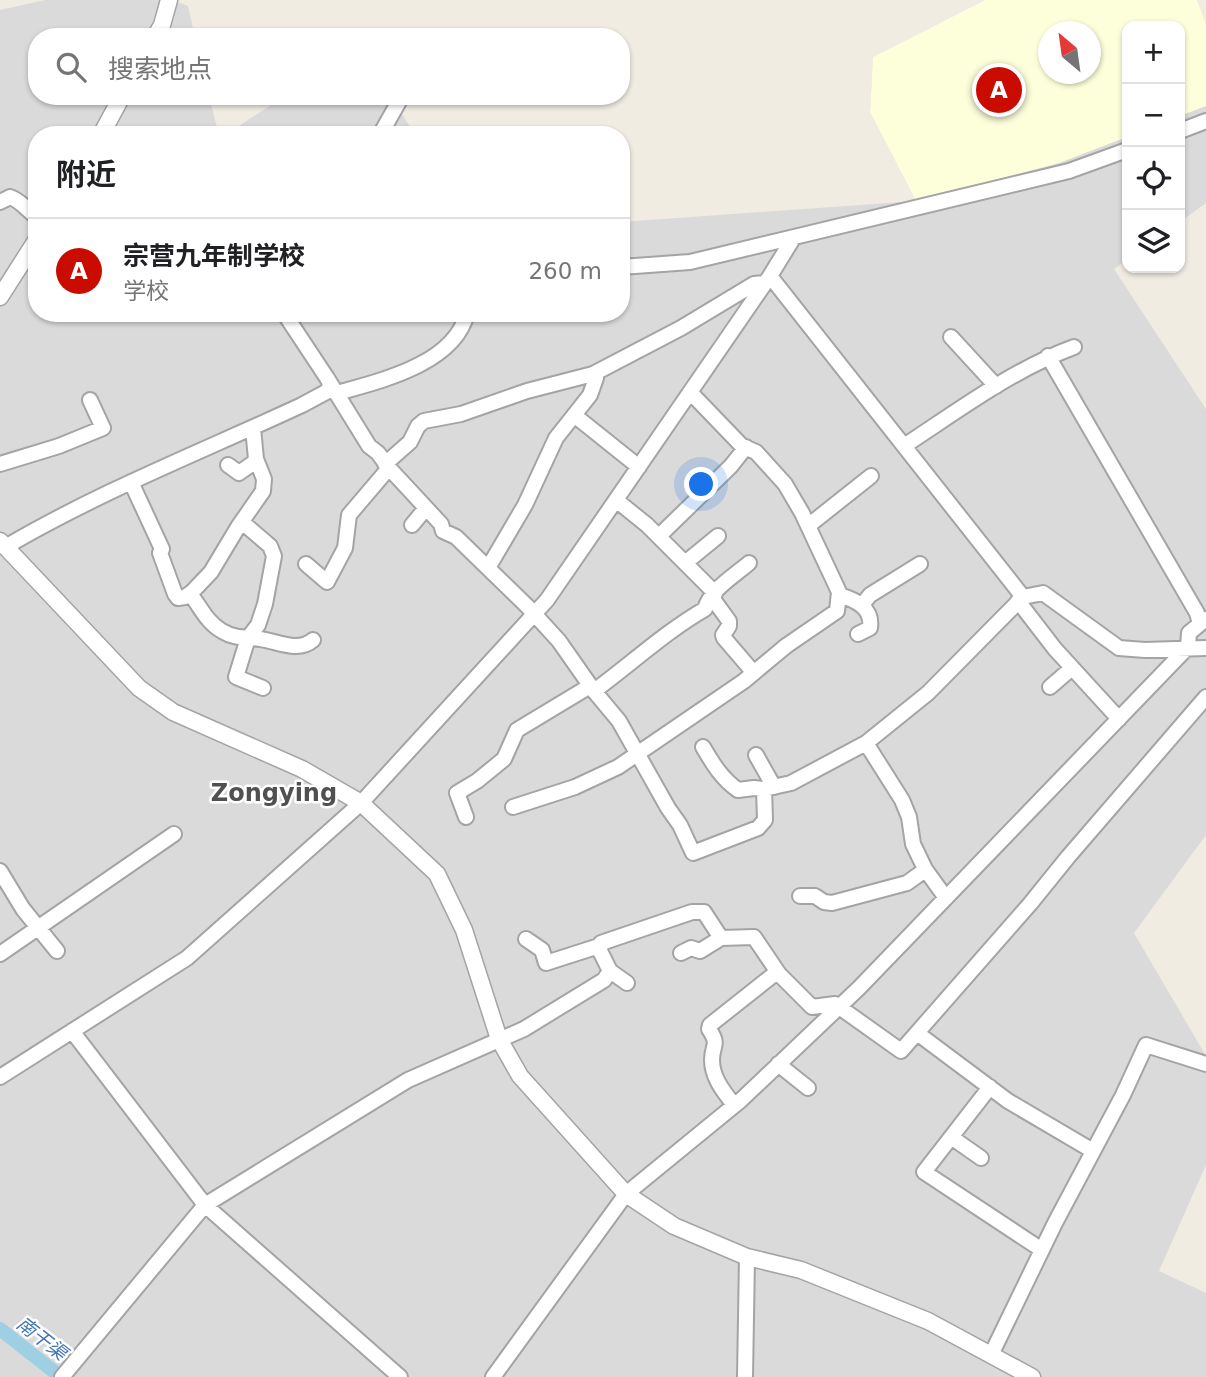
<!DOCTYPE html>
<html lang="zh">
<meta charset="utf-8">
<style>
body{margin:0;font-family:"DejaVu Sans","Noto Sans SC",sans-serif;background:#f6f6f6;color:#202124}
.controls{position:absolute;right:21px;top:21px;display:grid;overflow:hidden;border-radius:14px;box-shadow:0 2px 5px #0004}
.controls button{width:63px;height:63px;display:grid;place-items:center;padding:0;border:0;border-bottom:2px solid #e0e0e0;background:#fff;color:#202124;font:35px sans-serif}
.compass{position:absolute;left:1038px;top:21px;width:63px;height:63px;border-radius:50%;background:#fff;box-shadow:0 2px 5px #0004;rotate:331deg}
.you{position:absolute;left:702px;top:485px;width:24px;height:24px;margin:-18px;border:5px solid #fff;border-radius:50%;background:#1a73e8;box-shadow:0 0 0 10px #1a73e833}
.badge{display:grid;place-items:center;width:46px;height:46px;border-radius:50%;background:#ca0b00;color:#fff;font-size:23px;font-weight:700}
.pin{position:absolute;translate:-50% -50%;border:4px solid #fff;box-shadow:0 2px 7px #0006}
.list{margin:0;padding:0;list-style:none}
h2{display:flex;justify-content:space-between;align-items:center;height:91px;margin:0;padding:0 28px;font-size:30px}
h2 small{font-size:23px;font-weight:400;color:#757577}
.list li{display:grid;grid-template-columns:46px 1fr auto;gap:21px;align-items:center;box-sizing:border-box;height:105px;padding:0 28px;border-top:2px solid #e0e0e0}
.list b{display:block;font-size:26px;white-space:nowrap}
.list p{margin:0;font-size:23px;white-space:nowrap;color:#757577}
.list em{font-size:23px;font-style:normal;color:#757577}
.icon{flex:none;width:38px;height:38px;fill:none;stroke:currentColor;stroke-width:2;stroke-linecap:round;stroke-linejoin:round}
.map{position:relative;flex:none;width:1206px;height:1377px;overflow:hidden}
.search{position:absolute;background:#fff;box-shadow:0 2px 5px #0004;left:28px;top:28px;width:602px;height:77px;display:flex;align-items:center;gap:18px;box-sizing:border-box;padding:0 24px;border-radius:28px;color:#757577;font-size:26px}
.panel{position:absolute;background:#fff;box-shadow:0 2px 5px #0004;left:28px;top:126px;width:602px;height:196px;border-radius:28px}
.map>svg:first-child{display:block}
</style>
<div class="map">
<svg width="1206" height="1377" viewBox="0 0 1206 1377">
<rect width="100%" height="100%" fill="#f0ece2"/>
<path fill="#dbdada" fill-rule="evenodd" d="M45,0H172L188,6L195,37H37V96H209L219,135H37V313H621V222L916,201L870,112L873,57L985,0H1197L1206,24V203L1180,222V26H1127V260L1114,269L1206,409V835L1134,933L1206,1056V1165L1159,1271L1206,1293V1377H0V10ZM1048,32H1090V74H1048Z
M285,96H391L415,135H225Z"/>
<path fill="#fdffdb" fill-rule="evenodd" d="M985,0H1197L1206,24V106L1180,116V26H1127V137L1059,163L916,201L870,112L873,57ZM1048,32H1090V74H1048Z"/>
<g fill="none" stroke-linecap="round" stroke-linejoin="round">
<path stroke="#9ecfe2" stroke-width="14" d="M0,1329L61,1377"/>
<g stroke="#a4a4a4" stroke-width="18">
<path id="minor" d="M1180,131L1206,121
M380,135L402,96
M0,202L10,197C20,200 27,210 37,217
M621,267L690,262L1069,171L1127,150
M770,276L1023,597L1043,593L1119,648L1145,650L1206,648
M284,313L327,378L369,446L378,453L389,468L441,524L443,531L456,537L527,606L559,641L594,691L619,721L668,808L680,825L693,853L758,828L765,820L764,789
M951,337L996,386
M1048,356L1197,613L1200,624
M337,393C380,381 455,364 467,313
M574,415L639,467
M904,446C959,410 1012,370 1074,347
M0,464L59,446L103,428L90,400
M385,464L410,442L418,426L424,421L461,414L527,391L593,374L681,328L754,284L765,283
M228,465L239,473L256,461
M131,482L162,549L160,553L175,594L178,598L185,597L192,592L211,572L238,527L263,491L264,479L256,459L253,428
M616,500L647,525L715,593L713,599L729,621V626L723,635L724,638L754,673
M242,522L270,546L274,556L265,604L258,625L248,638L236,677L263,688
M412,525L426,508
M808,526L871,476
M659,536L731,466L746,447
M7,546C101,491 203,451 302,405L328,391L330,383
M685,563L718,536
M306,564L327,582L345,548L349,515L389,468
M488,568L525,505L556,438L590,395L596,378L593,374
M190,594C201,607 206,622 222,631C235,639 246,637 260,639C277,641 298,653 313,640
M839,595C856,600 873,608 870,628L858,634
M1018,601L1055,649L1119,719
M862,605L870,595L920,564
M1050,687L1072,668
M594,691C631,664 665,632 705,609C710,590 734,576 749,563
M866,743L902,800L909,817L913,844L925,869L946,898
M703,747C713,764 722,779 738,790L754,788L764,789L791,783L866,743L928,693L1023,597
M756,755L774,787
M513,807L575,787L618,767L744,681L786,646L837,611L839,592L802,513L785,484L756,452L742,446L690,392
M466,817L457,793L477,781L504,759L517,730L590,686
M0,871L23,909L57,951
M800,896H815L824,902L832,903L907,883L925,870
M526,939L542,950L546,963L599,946
M681,953L691,948L700,951L721,938
M0,954L174,834
M610,971L627,983
M72,1031L205,1205L400,1377
M917,1033L1008,1101L1093,1151
M778,1064L808,1088
M0,1077L187,958L361,803L547,600L770,276L794,237
M990,1087L924,1172L1042,1250
M734,1105C724,1092 712,1078 712,1060C712,1044 720,1046 709,1029L710,1025L777,972
M951,1137L981,1158
M991,1355L1055,1223L1123,1095L1146,1045L1206,1064
M62,1377L205,1205L408,1080L524,1029L604,980L610,971L600,951L601,943L692,912H704L721,938L754,937L779,974L812,1007L835,1004L901,1051L1030,904L1068,857L1206,697
M493,1377L626,1194L741,1100L859,988L1188,647L1189,633L1206,619
M745,1377L747,1257"/>
</g>
<g stroke="#a4a4a4" stroke-width="19">
<path id="tertiary" d="M155,37L162,25L169,0
M101,135L122,96
M0,297L37,239
M0,541L139,688L173,712L302,769L361,803L437,874L464,930L499,1039L520,1076L626,1194L674,1226L747,1257L801,1270L928,1321L1032,1377"/>
</g>
<use href="#minor" stroke="#fff" stroke-width="14"/>
<use href="#tertiary" stroke="#fff" stroke-width="16"/>
</g>
<g text-anchor="middle" stroke-width="5" stroke-linejoin="round" paint-order="stroke">
<g font-size="19" font-style="italic" fill="#4075b6" stroke="#fff">
<text transform="translate(42 1338) rotate(38)" y="7">南干渠</text>
</g>
<g font-size="24" font-weight="bold" fill="#505050" stroke="#fff">
<text x="274" y="801">Zongying</text>
</g>
</g>
</svg>
<div class="controls">
<button>+</button>
<button>−</button>
<button><svg class="icon" aria-label="locate" viewBox="0 0 24 24"><circle cx="12" cy="12" r="6"/><path d="M12 2v4M12 18v4M2 12h4M18 12h4"/></svg></button>
<button><svg class="icon" aria-label="layers" viewBox="0 0 24 24"><path d="M12 4l9 5-9 5-9-5zM3 14l9 5 9-5"/></svg></button>
</div>
<svg class="compass" viewBox="-18 -18 36 36"><path d="M0-13l5 13h-10z" fill="#e53935"/><path d="M0 13l5-13h-10z" fill="#757577"/></svg>
<div class="you"></div>
<div class="pin badge" style="left:999px;top:90px">A</div>
<div class="search"><svg class="icon" aria-label="search" viewBox="0 0 24 24"><circle cx="10" cy="10" r="6"/><path d="M15 15l6 6"/></svg>搜索地点</div>
<section class="panel">
<h2>附近<small></small></h2>
<ul class="list">
<li><span class="badge">A</span><div><b>宗营九年制学校</b><p>学校</p></div><em>260 m</em></li>
</ul>
</section>
</div>
